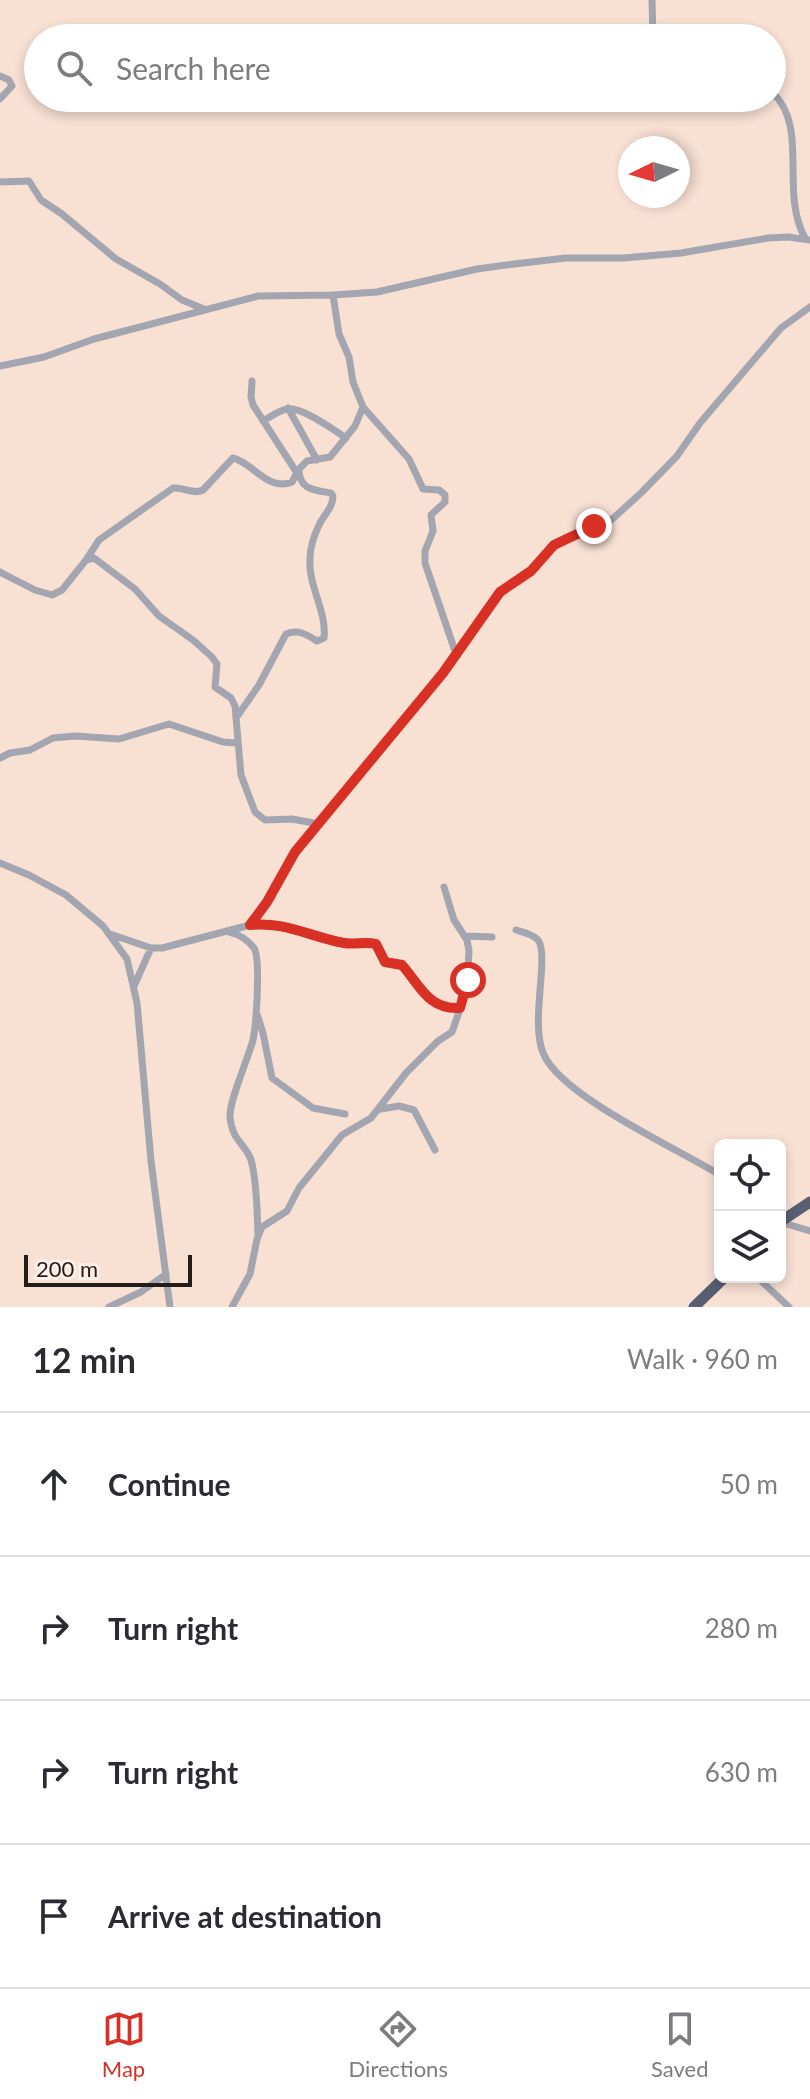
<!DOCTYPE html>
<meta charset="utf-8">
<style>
body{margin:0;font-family:Lato,sans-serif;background:#f2f2f3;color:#2b2b33}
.controls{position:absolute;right:24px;bottom:24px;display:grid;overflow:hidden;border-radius:12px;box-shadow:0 4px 12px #0003}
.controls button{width:72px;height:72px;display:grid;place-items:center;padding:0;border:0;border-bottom:2px solid #e1e1e2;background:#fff;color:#2b2b33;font:40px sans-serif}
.compass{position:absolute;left:618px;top:136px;width:72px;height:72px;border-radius:50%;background:#fff;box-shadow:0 4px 12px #0003;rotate:265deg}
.scale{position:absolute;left:24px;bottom:20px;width:168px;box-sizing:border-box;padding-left:8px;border:4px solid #241c18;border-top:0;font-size:22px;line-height:28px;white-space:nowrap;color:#241c18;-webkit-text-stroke:6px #feefe8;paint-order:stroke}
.stop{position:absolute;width:24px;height:24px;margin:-18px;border:6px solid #d93025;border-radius:50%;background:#fff}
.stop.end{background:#d93025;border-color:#fff;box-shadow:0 2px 8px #0008}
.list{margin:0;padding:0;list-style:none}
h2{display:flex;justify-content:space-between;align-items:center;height:104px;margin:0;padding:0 32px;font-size:34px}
h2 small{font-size:26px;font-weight:400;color:#7c7c81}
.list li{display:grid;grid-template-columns:52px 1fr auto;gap:24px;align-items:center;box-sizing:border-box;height:144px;padding:0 32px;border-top:2px solid #e1e1e2}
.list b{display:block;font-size:30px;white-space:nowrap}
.list em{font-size:26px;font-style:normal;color:#7c7c81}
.icon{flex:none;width:44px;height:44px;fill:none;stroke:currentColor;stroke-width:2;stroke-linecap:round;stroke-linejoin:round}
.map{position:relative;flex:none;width:810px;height:1307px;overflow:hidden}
.search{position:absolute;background:#fff;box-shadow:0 4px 12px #0003;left:24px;right:24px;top:24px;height:88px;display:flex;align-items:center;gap:20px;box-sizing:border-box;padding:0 28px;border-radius:44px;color:#7c7c81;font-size:30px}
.sheet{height:680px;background:#fff}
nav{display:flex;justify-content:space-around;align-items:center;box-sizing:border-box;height:112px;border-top:2px solid #e1e1e2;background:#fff;font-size:22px;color:#7c7c81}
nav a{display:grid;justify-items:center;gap:4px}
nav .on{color:#d93025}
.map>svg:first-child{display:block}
</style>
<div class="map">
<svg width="810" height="1307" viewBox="0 0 810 1307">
<rect width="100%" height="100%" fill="#f8e0d3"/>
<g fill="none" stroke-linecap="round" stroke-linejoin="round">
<path stroke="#a3a6b0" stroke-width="7" d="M652,0L653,38
M0,76L9,80L12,86L0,99
M772,92C810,127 779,191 805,238
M0,182L29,181L41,200L62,214L116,259L160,284L182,300L204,309
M333,295L339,334L349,357L353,382L363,407L409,459L423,489L439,490L445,495V502L431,515L433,531L425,551V563L456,654
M0,366L44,357L94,339L258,296L333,295L377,292L477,269L514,264L566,258H624L681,253L768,238L788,237L810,240
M252,381L251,397L253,405L297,473
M288,408L317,460
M263,421C270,417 278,411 287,409C301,406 334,430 346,438
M86,560L99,540L173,488C184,487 193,495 203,490L233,458C252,462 268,492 292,482L298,471
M0,572L35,590L52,595L62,590L86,560L94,558L135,589L159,616L193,640L212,657L217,664L215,687L231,698L235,706L241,775L255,812L265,820L292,819L319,824
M236,718L259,685L286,634C298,629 306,634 317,641L324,638C327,611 308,586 310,559C310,548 315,533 320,523C325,514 333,507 333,496L331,493C314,490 299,490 299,469L307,461L330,457L355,426L363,407
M0,758L10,753L30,750L53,738L75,736L119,739L169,724L223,742L236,743
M0,863L29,875L66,895L103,926L127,959L137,1003L151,1161L170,1307
M250,925C284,921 312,937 345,943C355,945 365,941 376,944L385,962L402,965C420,985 428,1010 460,1008
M516,930C523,932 533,934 538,940C550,956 529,1024 544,1055C563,1097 678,1149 720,1175
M229,932C238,934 248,940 254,948C261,959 256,1026 253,1040C248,1059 229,1101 230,1117C232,1141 245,1143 251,1160C257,1180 257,1212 258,1234
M110,934L151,948H162L250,925L267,902L295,852L443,673L500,592L531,571L554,545L587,529L609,522L641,493L677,456L700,423L781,328L810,307
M466,936L492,937
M134,986L151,948
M257,1014L263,1033L272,1078L313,1108L345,1114
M381,1109L399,1106L414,1110L435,1150
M780,1222L810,1231
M757,1277L789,1307
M109,1307L141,1292L166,1274
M232,1307L250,1274L257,1239L262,1227L287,1211L299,1188L342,1135L371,1118L406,1073L438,1041L452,1032L467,989L469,951L467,940L454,920L444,887"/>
<path stroke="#595f72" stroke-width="11" d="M780,1222L810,1202
M694,1307L725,1277"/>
</g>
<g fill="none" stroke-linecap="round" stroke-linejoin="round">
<path stroke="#d93025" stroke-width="10" d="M468,980L460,1008C428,1010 420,985 402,965L385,962L376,944C365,941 355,945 344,943C311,937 284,921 250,925L267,902L295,852L443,673L500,592L531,571L554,545L594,526"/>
</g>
</svg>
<div class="controls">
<button><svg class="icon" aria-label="locate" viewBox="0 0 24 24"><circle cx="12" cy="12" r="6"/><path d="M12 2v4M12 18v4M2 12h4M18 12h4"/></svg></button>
<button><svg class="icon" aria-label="layers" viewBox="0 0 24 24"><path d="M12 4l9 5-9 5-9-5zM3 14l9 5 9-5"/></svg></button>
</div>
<svg class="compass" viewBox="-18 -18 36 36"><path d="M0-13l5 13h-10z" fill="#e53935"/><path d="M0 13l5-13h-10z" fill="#7c7c81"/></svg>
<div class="scale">200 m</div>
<div class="stop" style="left:468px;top:980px"></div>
<div class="stop end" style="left:594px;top:526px"></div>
<div class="search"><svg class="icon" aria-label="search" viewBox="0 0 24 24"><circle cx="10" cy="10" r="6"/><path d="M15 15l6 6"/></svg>Search here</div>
</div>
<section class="sheet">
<h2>12 min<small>Walk · 960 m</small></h2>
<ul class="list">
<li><svg class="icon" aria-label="ahead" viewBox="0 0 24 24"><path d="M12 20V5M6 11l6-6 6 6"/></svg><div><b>Continue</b></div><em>50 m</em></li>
<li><svg class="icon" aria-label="right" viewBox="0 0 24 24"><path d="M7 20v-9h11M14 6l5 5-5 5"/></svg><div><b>Turn right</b></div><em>280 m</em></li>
<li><svg class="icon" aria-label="right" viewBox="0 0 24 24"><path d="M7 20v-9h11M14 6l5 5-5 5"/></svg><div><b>Turn right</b></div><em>630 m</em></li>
<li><svg class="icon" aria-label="arrive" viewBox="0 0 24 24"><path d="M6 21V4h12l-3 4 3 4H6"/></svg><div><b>Arrive at destination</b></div></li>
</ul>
</section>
<nav>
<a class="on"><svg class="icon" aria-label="map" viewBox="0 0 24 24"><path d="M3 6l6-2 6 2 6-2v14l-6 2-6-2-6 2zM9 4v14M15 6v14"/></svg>Map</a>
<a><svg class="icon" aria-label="directions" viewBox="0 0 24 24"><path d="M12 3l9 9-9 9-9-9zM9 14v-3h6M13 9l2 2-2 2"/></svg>Directions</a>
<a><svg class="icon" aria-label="saved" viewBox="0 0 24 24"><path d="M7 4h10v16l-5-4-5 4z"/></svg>Saved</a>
</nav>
